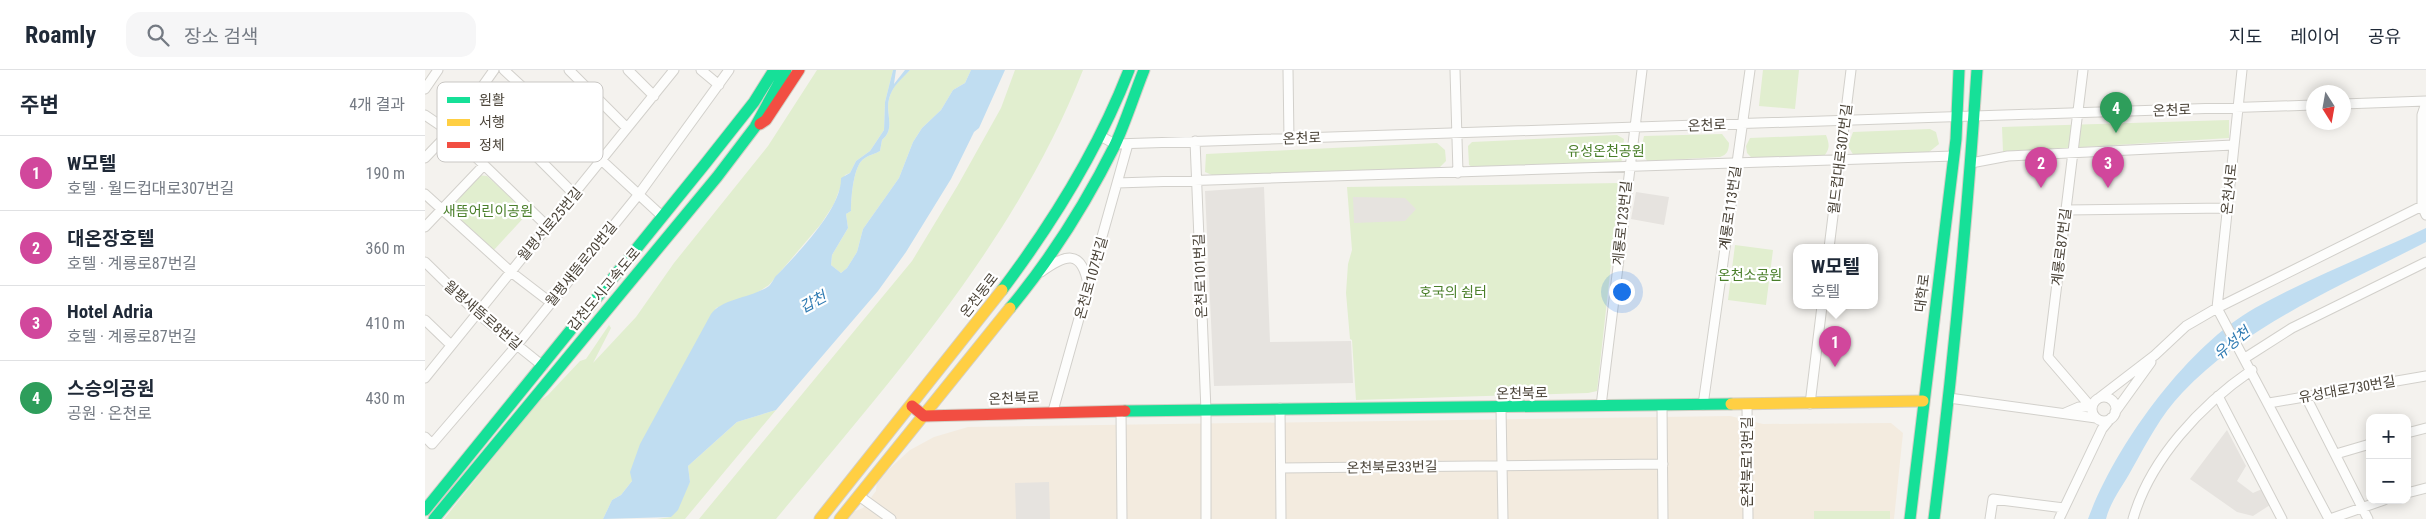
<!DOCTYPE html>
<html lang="ko">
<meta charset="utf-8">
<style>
body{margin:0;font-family:"Roboto Condensed","Noto Sans KR",sans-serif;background:#f6f6f7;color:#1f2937}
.controls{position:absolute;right:15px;bottom:15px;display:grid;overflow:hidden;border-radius:10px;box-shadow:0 2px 12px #0003}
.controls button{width:45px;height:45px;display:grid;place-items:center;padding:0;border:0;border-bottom:1px solid #e0e1e3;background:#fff;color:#1f2937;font:25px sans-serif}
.compass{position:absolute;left:1881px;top:15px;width:45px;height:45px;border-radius:50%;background:#fff;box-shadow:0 2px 12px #0003;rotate:169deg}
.you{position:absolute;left:1196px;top:221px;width:18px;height:18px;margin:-12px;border:4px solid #fff;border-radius:50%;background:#1a73e8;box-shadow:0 0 0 8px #1a73e833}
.badge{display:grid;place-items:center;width:32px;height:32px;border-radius:50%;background:#111827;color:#fff;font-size:16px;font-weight:700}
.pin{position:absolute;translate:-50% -41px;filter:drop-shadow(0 1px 2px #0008)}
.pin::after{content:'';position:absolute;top:26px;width:18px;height:15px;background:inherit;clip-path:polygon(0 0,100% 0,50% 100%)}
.popup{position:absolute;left:1368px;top:174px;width:85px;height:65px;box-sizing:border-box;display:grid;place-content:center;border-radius:10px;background:#fff;filter:drop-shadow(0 1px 4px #0005);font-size:16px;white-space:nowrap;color:#747a83}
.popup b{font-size:19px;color:#1f2937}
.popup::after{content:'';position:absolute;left:50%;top:100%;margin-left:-10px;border:10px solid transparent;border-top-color:#fff}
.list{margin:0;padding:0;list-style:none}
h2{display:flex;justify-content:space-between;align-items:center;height:65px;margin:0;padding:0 20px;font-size:21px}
h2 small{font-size:16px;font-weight:400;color:#747a83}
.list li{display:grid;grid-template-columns:32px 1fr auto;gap:15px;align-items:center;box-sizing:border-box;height:75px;padding:0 20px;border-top:1px solid #e0e1e3}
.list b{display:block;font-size:19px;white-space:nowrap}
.list p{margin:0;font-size:16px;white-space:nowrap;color:#747a83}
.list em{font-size:16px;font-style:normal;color:#747a83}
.icon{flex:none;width:28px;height:28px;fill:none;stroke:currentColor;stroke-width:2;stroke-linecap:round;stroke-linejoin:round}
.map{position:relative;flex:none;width:2001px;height:449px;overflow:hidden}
header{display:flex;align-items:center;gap:30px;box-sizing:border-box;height:70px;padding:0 25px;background:#fff;border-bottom:1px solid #e0e1e3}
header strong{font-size:24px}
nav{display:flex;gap:28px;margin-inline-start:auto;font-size:18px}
.search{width:350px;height:45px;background:#f6f6f7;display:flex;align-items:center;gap:12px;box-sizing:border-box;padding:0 18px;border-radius:15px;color:#747a83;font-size:19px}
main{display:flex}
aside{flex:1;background:#fff}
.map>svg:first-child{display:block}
</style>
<header>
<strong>Roamly</strong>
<div class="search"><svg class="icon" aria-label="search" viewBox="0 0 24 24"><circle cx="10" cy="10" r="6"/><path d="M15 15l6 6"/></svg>장소 검색</div>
<nav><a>지도</a><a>레이어</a><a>공유</a></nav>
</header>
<main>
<aside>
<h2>주변<small>4개 결과</small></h2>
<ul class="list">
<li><span class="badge" style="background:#d1479c">1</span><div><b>W모텔</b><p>호텔 · 월드컵대로307번길</p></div><em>190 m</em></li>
<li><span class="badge" style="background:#d1479c">2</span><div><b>대온장호텔</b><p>호텔 · 계룡로87번길</p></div><em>360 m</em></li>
<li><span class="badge" style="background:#d1479c">3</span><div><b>Hotel Adria</b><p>호텔 · 계룡로87번길</p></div><em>410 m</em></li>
<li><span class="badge" style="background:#2e9e5b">4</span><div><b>스승의공원</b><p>공원 · 온천로</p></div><em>430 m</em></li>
</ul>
</aside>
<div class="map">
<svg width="2001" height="449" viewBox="0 0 2001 449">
<rect width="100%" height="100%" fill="#f4f2ee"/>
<path fill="#f3ebdf" d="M1305,346L1338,354L1466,353L1478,363L1469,449H421L425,443L438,438L451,421L452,410L485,380L509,367L543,357Z"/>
<path fill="#e1eecf" d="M392,0H468L460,32L459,60L445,81L431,91L425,103L420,105L409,134L396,154L344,215L330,224L291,238L207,411L196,425L187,430L178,449H19L113,332L123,325L155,291L161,289L184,255L186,258L168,293L211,247L249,193L343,76Z
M485,0H546L540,13L528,20L516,40L497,58L488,72L474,108L438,159L432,182L422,198L416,203L406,195L407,185L423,158L421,144L426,141C426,129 428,94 440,88C444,85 450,84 455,81L457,70C471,59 460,43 464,29C467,16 477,8 485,0Z
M590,0H658C591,171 466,310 351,449H274L487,191L533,115L576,38Z
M1338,0H1374L1370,39L1334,36Z
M1804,50V68L1578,82L1577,57Z
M1505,59L1511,62L1514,74L1504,82L1429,86L1423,76L1428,62Z
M1297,64L1304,73C1304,80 1302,85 1295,87L1222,91L1216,79L1219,66Z
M1192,65L1199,69L1196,96L1051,99L1044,95L1043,76L1047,72Z
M1401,65C1405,75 1405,80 1397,88L1329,90L1322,83L1321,76L1325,68Z
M1012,73L1020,80L1021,91L1014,98L787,105L780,102L781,84Z
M53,105L62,106L103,143L68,181L24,139Z
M1195,113L1172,321L1163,323L931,330L927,270L925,269L921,223L923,194L927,180L922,117Z
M1310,175L1348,180L1341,235L1303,230Z
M351,340L260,449H232L246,447L265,412L263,396L312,352Z
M1389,441H1465V449H1389Z"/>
<path fill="#e6e3df" d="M839,117L845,272L926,271L928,313L789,316L780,121Z
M1211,122L1244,127L1239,155L1206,149Z
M928,127L980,128L991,139L980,151L929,153Z
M1802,360L1821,396L1812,411L1828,423L1837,419L1845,435L1828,446L1812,442L1765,409Z
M624,412L625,449H591L590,413Z"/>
<path fill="#c0ddf1" d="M468,0H471L469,14L480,0H485C477,9 467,16 464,29C460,43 471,59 457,70L455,81C450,84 444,85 440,88C428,94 426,129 426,141L421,144L423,158L407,185L406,195L416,203L422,198L432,182L438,159L474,108L488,72L497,58L516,40L528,20L540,13L546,0H580L554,58L549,62L526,109L481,182L453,221L351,340L312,352L263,396L265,412L253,440L246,447L178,449L187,430L196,425L207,411L205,402L215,374L286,244C298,228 327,228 344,216C348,212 349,207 353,204C374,182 417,138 416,108L425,103L431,91L445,81L459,60L460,32Z
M2001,158V172C1918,215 1822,254 1757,323C1736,345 1722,372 1707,399C1699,414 1685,432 1681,449H1663C1690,376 1761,277 1830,238C1884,208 1944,185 2001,158Z"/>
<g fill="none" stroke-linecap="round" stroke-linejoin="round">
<g stroke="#d2d0cb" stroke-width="11">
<path id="street" d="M79,0L238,147
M144,0L202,58
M203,0L229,26
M276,0L294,15
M863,0L864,69
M1030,0L1033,103
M1658,0L1623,287L1666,337
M1817,0L1792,238L1904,449
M0,19L13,0
M51,26L150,125
M2001,33L1997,45V136L2001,145
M1918,34L2001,31
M0,45L25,62L122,156
M677,67L690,74L1888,35
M770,71L781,341V449
M0,88L25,62L69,0
M1546,93L1583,86L1808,75
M692,113L1529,86
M0,124L86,202L125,232
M1641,140L1802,138
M0,157L59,95
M1404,178L1426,0
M0,192L52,243L118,296
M616,202C640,185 656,178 663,214
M0,250L26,275
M1820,288L1867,258L2001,192
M0,308L249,0
M1793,326L1857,449
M1667 339a12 12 0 1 1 24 0a12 12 0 1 1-24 0Z
M1881,327L1943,449
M1524,328L1671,348
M1674,328L1730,285L1761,256L1792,238L2001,134
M1844,333L2001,306
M1385,334L1397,236
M1278,335L1325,0
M1322,335L1323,449
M1176,336L1217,0
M1237,336L1238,449
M855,338L856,449
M1076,338L1078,449
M628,341L703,74
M696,341L697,449
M1690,342L1726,292
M1640,343L1654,337H1666
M1982,363L2001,358
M0,367L7,374L92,275L214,124L304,0
M1911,384L1945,374
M856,398L1238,394
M1982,423L2001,418
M434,426L466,449
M1565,449L1568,429L1639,438
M1634,449L1677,359L1686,348
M1708,449C1725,389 1776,335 1827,300
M1905,449L1959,430"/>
</g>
<g stroke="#d3cfc5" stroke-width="13">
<path id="fast" d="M577,220C629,151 673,80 704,0
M585,238C625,190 662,131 690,75C701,51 709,25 719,0
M700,341L1306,334
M0,440L280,94L329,32L349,0
M9,449L292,107L330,57L361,0
M1485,449L1531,69L1534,0
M1509,449C1528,300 1542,150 1552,0"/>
</g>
<g stroke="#d3cfc5" stroke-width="13">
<path id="slow" d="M1306,334L1498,331
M395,449L577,220
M415,449L585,238"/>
</g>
<g stroke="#d3cfc5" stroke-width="13">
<path id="jam" d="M335,54L341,50L374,0
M487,336L499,346L700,341"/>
</g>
<use href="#street" stroke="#fdfdfc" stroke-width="9"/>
<use href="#fast" stroke="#16e098" stroke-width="11"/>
<use href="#slow" stroke="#ffcf43" stroke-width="11"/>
<use href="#jam" stroke="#f24e42" stroke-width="11"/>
</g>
<g text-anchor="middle" stroke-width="4.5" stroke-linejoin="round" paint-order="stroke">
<g font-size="14" fill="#4b4439" stroke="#fff">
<text transform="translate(1747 40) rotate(-2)" y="5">온천로</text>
<text transform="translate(1282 55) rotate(-2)" y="5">온천로</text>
<text transform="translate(877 68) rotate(-2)" y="5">온천로</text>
<text transform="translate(1415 89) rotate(-83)" y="5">월드컵대로307번길</text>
<text transform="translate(1804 119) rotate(-84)" y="5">온천서로</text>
<text transform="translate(1305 138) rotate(-82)" y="5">계룡로113번길</text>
<text transform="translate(1197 153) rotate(-84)" y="5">계룡로123번길</text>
<text transform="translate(125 154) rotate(-50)" y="5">월평서로25번길</text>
<text transform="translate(1636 177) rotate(-83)" y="5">계룡로87번길</text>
<text transform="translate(156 194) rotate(-51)" y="5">월평새뜸로20번길</text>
<text transform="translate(775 206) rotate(-92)" y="5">온천로101번길</text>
<text transform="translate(666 208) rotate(-74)" y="5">온천로107번길</text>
<text transform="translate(179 219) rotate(-50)" y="5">갑천도시고속도로</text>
<text transform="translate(1497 223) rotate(-83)" y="5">대학로</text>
<text transform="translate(554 225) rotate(-52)" y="5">온천동로</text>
<text transform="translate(58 245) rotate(41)" y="5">월평새뜸로8번길</text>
<text transform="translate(1922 319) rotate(-10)" y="5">유성대로730번길</text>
<text transform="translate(1097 323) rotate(-1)" y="5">온천북로</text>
<text transform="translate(589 328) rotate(-2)" y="5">온천북로</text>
<text transform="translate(1322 392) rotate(-90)" y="5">온천북로13번길</text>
<text transform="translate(967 397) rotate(-1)" y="5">온천북로33번길</text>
</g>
<g font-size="14" fill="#4a7f2a" stroke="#fff">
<text x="1181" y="86">유성온천공원</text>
<text x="63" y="146">새뜸어린이공원</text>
<text x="1325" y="210">온천소공원</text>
<text x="1028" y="227">호국의 쉼터</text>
</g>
<g font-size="15" font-style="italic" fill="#2e7ab2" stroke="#fff">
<text transform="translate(388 232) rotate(-28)" y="5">갑천</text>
<text transform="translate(1807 273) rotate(-40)" y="5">유성천</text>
</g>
</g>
<rect x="12" y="12" width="166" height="80" rx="8" fill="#fff" stroke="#c9c7c4" stroke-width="1"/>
<rect x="22" y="27" width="23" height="6" fill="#16e098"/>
<rect x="22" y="49" width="23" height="7" fill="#ffcf43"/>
<rect x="22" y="72" width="23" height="6" fill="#f24e42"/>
<g font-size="14" fill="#4b4439">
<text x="54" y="35">원활</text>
<text x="54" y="57">서행</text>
<text x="54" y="80">정체</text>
</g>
</svg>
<div class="controls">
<button>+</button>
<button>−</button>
</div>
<svg class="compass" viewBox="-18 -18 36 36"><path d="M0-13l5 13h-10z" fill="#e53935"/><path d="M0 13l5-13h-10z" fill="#747a83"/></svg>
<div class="you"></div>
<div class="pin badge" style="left:1410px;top:297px;background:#d1479c">1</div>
<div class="popup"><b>W모텔</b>호텔</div>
<div class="pin badge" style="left:1616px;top:118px;background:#d1479c">2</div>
<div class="pin badge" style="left:1683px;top:118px;background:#d1479c">3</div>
<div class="pin badge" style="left:1691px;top:63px;background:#2e9e5b">4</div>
</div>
</main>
